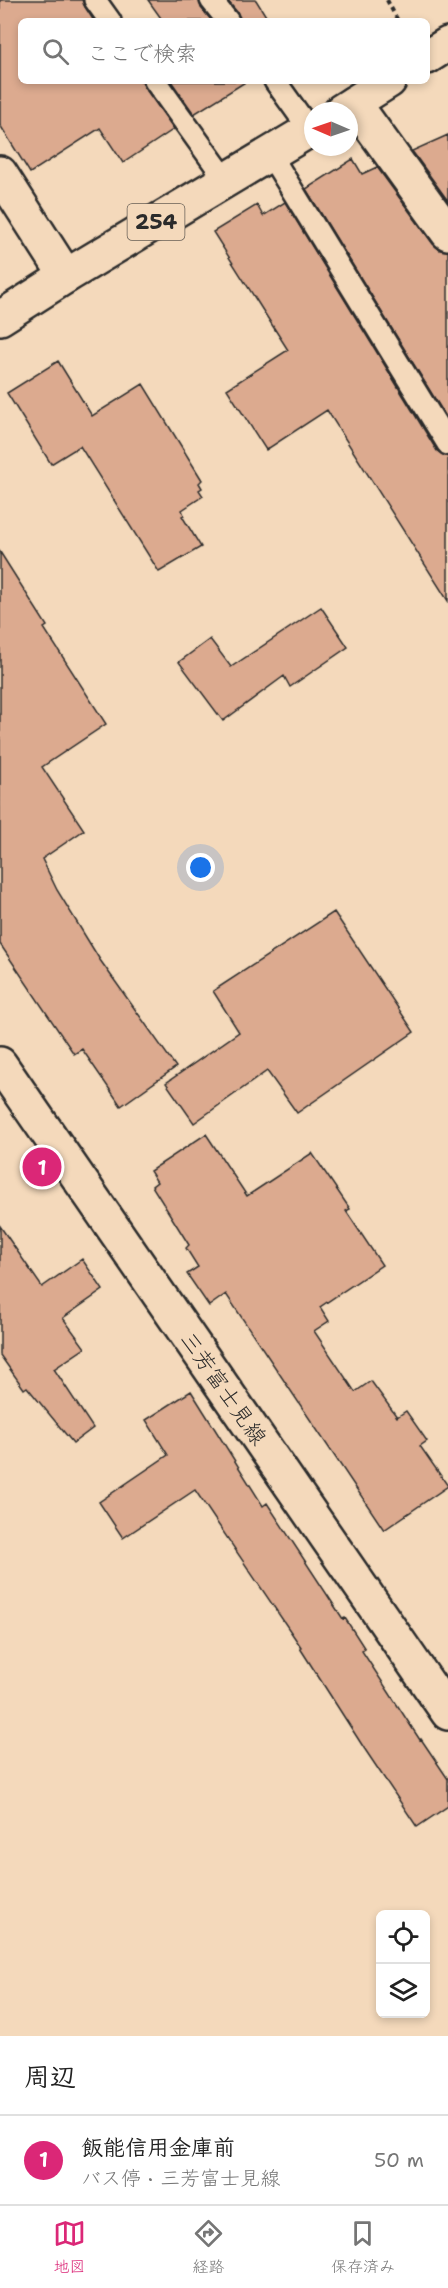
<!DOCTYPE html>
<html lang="ja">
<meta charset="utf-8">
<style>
body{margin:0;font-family:"Shantell Sans","Klee One",sans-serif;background:#f6f6f6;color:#222}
.controls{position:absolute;right:18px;bottom:18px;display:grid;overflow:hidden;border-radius:9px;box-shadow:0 3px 9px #0003}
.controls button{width:54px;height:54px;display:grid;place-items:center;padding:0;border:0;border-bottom:2px solid #e0e0e0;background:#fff;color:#222;font:30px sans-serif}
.compass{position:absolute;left:304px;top:102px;width:54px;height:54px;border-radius:50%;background:#fff;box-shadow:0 3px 9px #0003;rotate:272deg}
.you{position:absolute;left:201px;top:868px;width:21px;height:21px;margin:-15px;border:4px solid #fff;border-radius:50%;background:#1a73e8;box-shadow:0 0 0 9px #1a73e833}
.badge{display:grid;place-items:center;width:39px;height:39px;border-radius:50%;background:#db2777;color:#fff;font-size:20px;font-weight:700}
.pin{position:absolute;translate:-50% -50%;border:3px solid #fff;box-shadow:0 2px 6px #0006}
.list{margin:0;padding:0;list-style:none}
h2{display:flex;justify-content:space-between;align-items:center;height:78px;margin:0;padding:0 24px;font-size:26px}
h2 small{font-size:20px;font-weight:400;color:#767676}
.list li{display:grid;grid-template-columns:39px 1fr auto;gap:18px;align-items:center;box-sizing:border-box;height:90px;padding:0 24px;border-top:2px solid #e0e0e0}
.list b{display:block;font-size:22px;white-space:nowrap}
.list p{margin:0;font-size:20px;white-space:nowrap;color:#767676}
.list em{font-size:20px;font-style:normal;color:#767676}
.icon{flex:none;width:33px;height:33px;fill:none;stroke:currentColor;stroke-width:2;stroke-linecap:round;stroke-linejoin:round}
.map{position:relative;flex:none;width:448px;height:2036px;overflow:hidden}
.search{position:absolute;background:#fff;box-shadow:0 3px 9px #0003;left:18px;right:18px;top:18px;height:66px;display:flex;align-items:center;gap:15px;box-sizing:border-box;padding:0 21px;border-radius:9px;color:#767676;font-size:22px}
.sheet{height:168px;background:#fff}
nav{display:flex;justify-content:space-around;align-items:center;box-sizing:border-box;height:84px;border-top:2px solid #e0e0e0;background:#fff;font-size:16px;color:#767676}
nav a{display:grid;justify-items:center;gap:3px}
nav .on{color:#db2777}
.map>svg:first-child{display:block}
</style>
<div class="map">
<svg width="448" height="2036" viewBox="0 0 448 2036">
<rect width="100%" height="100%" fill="#f4d9bb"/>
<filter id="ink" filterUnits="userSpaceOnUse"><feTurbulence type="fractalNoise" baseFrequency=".0167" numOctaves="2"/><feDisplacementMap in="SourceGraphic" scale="12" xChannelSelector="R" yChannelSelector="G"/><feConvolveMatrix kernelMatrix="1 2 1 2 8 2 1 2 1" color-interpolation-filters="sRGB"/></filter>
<g filter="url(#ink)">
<path fill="#dcaa8f" stroke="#2b2b2b" stroke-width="1.5" d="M0,0H82L85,7L94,21H21V81H142L145,88L174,129L123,163L100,128L30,173L0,125Z
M148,0H199L201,8L212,21H163Z
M227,0H256L269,21H240L238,13Z
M171,81H247L194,114Z
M448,135V201L412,151Z
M353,159L362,174L377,167L433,244L440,250L448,251V420L306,189Z
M285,202L437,451L448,457V601L327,410L266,450L227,389L288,350L213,232L257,205L263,216Z
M58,361L92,416L143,384L202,480L199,483L202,488L199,490L203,496L182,510L184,515L182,516L201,547L159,572L80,446L51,464L7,393Z
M0,552L47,626L44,628L106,724L42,767L84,830L42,859L57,890L100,960L176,1067L121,1106L82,1049L74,1054L0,944Z
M321,607L348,647L290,687L284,676L223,721L179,662L210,639L231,667Z
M334,912L414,1032L297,1113L267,1071L194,1123L166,1083L239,1032L213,991Z
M206,1134L247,1196L312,1153L350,1209L346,1211L382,1265L320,1307L329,1321L314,1331L355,1392L371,1381L397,1417L406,1411L427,1441L420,1446L448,1486L384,1530L226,1294L209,1306L187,1274L198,1267L186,1248L189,1245L152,1186L157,1182L150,1171Z
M0,1226L42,1287L82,1259L103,1290L63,1318L85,1348L54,1369L93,1428L73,1443L27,1387L24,1389L0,1355Z
M191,1391L263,1506L267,1503L343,1619L345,1618L365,1649L362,1651L420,1740L421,1739L448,1779V1806L417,1827L364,1748L300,1648L301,1647L195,1490L123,1538L99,1502L168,1455L146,1420Z"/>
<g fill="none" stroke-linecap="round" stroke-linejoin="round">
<g stroke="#2b2b2b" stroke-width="26">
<path id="lane" d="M95,0L110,21
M211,0L228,21
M155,81L226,180
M275,81L310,130
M270,154L448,444"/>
</g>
<g stroke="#2b2b2b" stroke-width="38">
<path id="street" d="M354,103L448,233
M0,173L66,276"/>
</g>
<g stroke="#2b2b2b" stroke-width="38">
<path id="secondary" d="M0,1064L448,1713"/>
</g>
<g stroke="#2b2b2b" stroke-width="38">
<path id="highway" d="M427,57L448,44
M341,111L389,81
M0,318L66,276L313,128"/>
</g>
<path stroke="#2b2b2b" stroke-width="4" stroke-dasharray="4.5 4.5" stroke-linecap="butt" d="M387,0L398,21"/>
<use href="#lane" stroke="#f4d9bb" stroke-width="21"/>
<use href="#street" stroke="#f4d9bb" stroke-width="33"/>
<use href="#secondary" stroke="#f4d9bb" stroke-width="33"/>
<use href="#highway" stroke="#f4d9bb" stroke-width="33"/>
</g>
</g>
<g text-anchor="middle" stroke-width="6" stroke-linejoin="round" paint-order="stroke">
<rect fill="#f4d9bb" stroke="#675f56" stroke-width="1.5" x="127.5" y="204" width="57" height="36" rx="4.5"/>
<g font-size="21" font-weight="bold" fill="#2b2b2b">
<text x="156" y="229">254</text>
</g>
<g font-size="22" fill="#2b2b2b" stroke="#f4d9bb">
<text transform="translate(224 1388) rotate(55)" y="8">三芳富士見線</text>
</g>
</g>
</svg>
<div class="controls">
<button><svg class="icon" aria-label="locate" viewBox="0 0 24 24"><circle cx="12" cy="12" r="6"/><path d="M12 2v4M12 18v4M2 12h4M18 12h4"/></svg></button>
<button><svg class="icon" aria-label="layers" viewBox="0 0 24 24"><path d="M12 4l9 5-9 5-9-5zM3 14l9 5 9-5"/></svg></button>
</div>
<svg class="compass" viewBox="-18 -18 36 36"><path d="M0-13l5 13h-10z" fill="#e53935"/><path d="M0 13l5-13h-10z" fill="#767676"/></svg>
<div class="you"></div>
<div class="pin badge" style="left:42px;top:1167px">1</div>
<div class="search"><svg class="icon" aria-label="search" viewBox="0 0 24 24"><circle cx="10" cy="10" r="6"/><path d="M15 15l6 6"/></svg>ここで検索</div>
</div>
<section class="sheet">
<h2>周辺<small></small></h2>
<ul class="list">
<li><span class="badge">1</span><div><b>飯能信用金庫前</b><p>バス停 · 三芳富士見線</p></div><em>50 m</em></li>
</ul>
</section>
<nav>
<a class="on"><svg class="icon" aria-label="map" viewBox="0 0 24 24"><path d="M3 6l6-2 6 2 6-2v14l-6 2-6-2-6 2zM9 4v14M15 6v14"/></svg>地図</a>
<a><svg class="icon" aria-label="directions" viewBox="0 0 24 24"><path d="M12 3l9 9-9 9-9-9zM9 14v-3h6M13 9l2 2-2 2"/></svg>経路</a>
<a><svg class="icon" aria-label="saved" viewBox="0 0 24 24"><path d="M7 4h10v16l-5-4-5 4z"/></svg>保存済み</a>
</nav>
